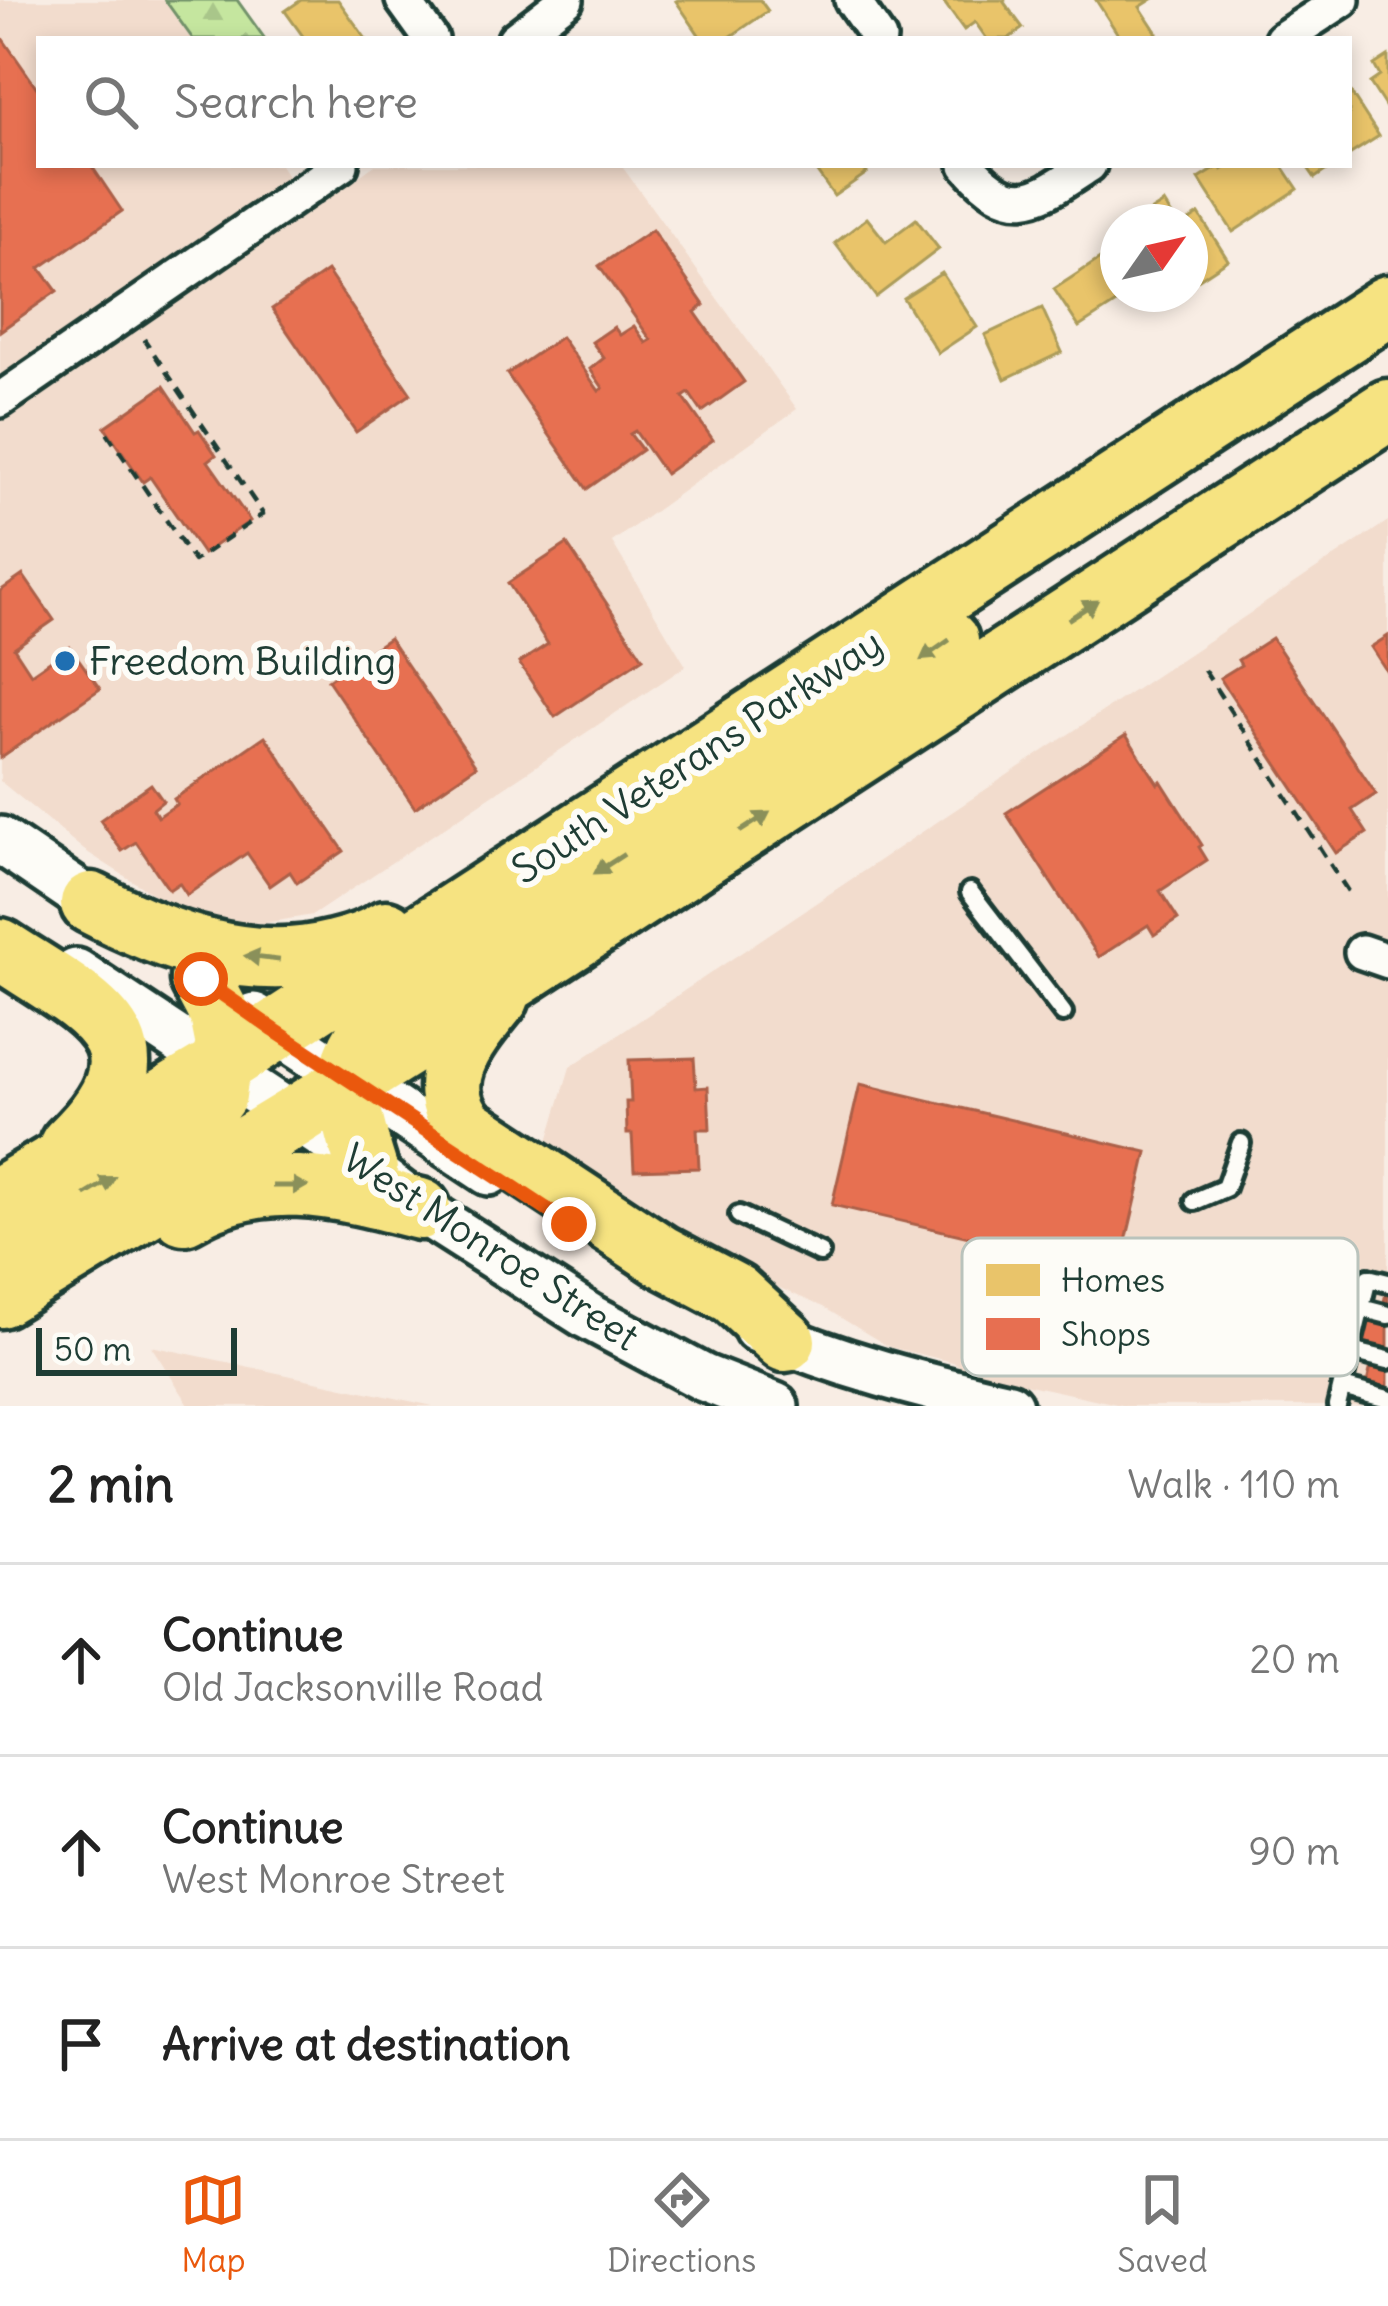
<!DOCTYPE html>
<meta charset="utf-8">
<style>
body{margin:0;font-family:Delius,sans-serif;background:#f6f6f6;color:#222}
.compass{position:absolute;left:1100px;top:204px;width:108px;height:108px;border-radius:50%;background:#fff;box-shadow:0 6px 18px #0003;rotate:56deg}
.scale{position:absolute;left:36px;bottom:30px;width:201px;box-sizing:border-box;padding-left:12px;border:6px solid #1f3d34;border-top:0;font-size:33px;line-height:42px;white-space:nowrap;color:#1f3d34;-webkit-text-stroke:9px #fdfcf7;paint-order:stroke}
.stop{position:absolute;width:36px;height:36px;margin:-27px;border:9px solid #ea580c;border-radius:50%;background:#fff}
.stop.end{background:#ea580c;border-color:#fff;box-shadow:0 3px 12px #0008}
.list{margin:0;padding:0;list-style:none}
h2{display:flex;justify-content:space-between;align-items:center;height:156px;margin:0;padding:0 48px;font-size:51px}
h2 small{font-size:39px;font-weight:400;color:#767676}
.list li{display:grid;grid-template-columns:78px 1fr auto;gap:36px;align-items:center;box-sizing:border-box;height:192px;padding:0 48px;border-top:3px solid #e0e0e0}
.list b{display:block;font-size:45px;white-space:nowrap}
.list p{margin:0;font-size:39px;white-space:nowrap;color:#767676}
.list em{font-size:39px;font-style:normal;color:#767676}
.icon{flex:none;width:66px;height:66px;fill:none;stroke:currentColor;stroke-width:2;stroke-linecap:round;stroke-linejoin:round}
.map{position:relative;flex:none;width:1388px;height:1406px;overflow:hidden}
.search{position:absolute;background:#fff;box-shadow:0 6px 18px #0003;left:36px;right:36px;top:36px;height:132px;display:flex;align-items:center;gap:30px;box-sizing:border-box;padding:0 42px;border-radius:0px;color:#767676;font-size:45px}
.sheet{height:732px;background:#fff}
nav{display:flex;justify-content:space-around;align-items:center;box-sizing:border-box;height:168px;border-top:3px solid #e0e0e0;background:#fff;font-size:33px;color:#767676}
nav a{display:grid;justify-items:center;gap:6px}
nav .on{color:#ea580c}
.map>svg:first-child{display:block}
</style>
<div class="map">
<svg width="1388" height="1406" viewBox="0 0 1388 1406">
<defs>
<pattern id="forest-firs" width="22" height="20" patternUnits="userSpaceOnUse" patternTransform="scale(3)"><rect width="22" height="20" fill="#c5e69f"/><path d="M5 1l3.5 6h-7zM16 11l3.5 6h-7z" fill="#a9c68a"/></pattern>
</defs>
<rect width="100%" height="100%" fill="#f8ede4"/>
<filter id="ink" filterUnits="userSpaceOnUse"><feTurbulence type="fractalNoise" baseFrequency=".00833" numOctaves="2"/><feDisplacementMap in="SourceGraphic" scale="24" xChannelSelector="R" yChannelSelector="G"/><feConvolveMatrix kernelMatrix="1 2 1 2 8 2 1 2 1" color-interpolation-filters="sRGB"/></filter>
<g filter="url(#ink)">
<path fill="#f2dccd" d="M0,0H165L193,39H39V165H280L311,210L375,165H621L797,409L612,542L686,666L313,915L265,923L195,921L84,850L0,781Z
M1388,521V1406H1126L1011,1381L967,1370L953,1362L889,1347L823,1307L732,1267L545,1151L570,1067Z
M151,1346L433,1406H190Z"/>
<path fill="url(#forest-firs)" stroke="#72926a" stroke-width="3" d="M165,0H237L265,39H193Z"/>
<path fill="#e9c46a" stroke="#ac9c5a" stroke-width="3" d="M301,0H338L366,39H305L285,11Z
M678,0H760L768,11L727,39H702L676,1Z
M945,0H1006L1003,1L1023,28L1008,39H987L975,22L964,30L943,1Z
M1096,0H1151L1140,7L1157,33L1148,39H1121Z
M1388,56V111L1370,83L1380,76L1374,65Z
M1349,90L1379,136L1349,155Z
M812,165H861L867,173L834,196Z
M1230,165H1282L1298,189L1233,232L1199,179L1220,166L1222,170Z
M1306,165H1334L1315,178Z
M1164,203L1176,222H1134Z
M1199,214L1228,260L1190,285V222H1186Z
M867,218L886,242L916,219L939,249L876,297L835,243Z
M1106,255L1118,274V294H1130L1079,327L1054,289Z
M942,273L977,327L938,353L903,298Z
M1042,308L1062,352L1005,379L985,335Z"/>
<path fill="#e76f51" stroke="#ab6048" stroke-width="3" d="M0,35L39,91V165H91L122,211L40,268L57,291L0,331Z
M652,230L704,305L695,312L744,382L702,412L689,393L683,397L713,440L665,474L635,431L630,434L642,450L587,489L507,374L561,337L599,391L603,388L590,369L604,358L592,342L614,327L620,335L634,326L646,343L651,340L599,266Z
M327,271L411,394L356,432L272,309Z
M164,386L195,432L199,430L216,455L208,461L250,521L203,554L150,477L143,482L105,427Z
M567,544L643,658L555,717L519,663L548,644L508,583Z
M23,575L54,620L14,648L31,674L70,647L100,689L0,758V591Z
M1388,636V673L1371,647Z
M389,638L476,766L415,808L328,680Z
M1272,638L1376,794L1352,810L1367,833L1336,853L1220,678L1241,665L1238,660Z
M1126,735L1158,784L1161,781L1202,845L1199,847L1207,860L1160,891L1178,919L1154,935L1148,925L1099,957L1006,813Z
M265,736L344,851L297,883L290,872L270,886L247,853L187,895L179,883L169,890L136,842L122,851L100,820L151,784L163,801L153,809L158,817L177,804L174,799Z
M694,1058L696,1088L708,1087L710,1129H697L699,1168L634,1170L632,1134H627L626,1102H631L629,1060Z
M860,1084L1147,1152L1112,1301L971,1268L978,1239L832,1205Z
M1388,1284V1400L1364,1395L1372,1362L1302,1344L1313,1295L1382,1311Z"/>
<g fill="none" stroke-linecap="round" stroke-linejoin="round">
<g stroke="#1f3d34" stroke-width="26">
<path id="lane" d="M970,892L1063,1013
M1195,1201L1225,1188L1241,1143
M739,1215L820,1253
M1361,1308L1388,1315
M1351,1351L1388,1360
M1342,1387L1388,1399
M1337,1406L1368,1278L1388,1283"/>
</g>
<g stroke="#1f3d34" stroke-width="42">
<path id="street" d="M403,0L431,39
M852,0L879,39
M515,39L566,0
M1282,39L1342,0
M967,165C1015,220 1037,199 1089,165
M0,400L341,165
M1362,952L1388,961"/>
</g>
<g stroke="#1f3d34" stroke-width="54">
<path id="secondary" d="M0,840L116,919
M76,972L328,1139L420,1209L588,1316L704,1378L775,1406
M254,1016L489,1172
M757,1329C839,1365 923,1386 1009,1406"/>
</g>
<g stroke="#1f3d34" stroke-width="69">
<path id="highway" d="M91,903C166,942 248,973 334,951C353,946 369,942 386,931
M0,949C86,1006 178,1041 70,1145
M499,997C469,1035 427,1079 466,1127L660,1255L734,1294L785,1341
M367,1169C343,1093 335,1055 400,999L877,691L948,641
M0,1197L220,1066L1388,306
M184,1214C262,1167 338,1188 420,1209
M0,1246L186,1133L216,1095L220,1066L226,1045L220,1015L201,979
M0,1297L295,1117L516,977L1388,410"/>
</g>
<path stroke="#1f3d34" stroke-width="4.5" stroke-dasharray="12 9" stroke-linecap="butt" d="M107,433L194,561L263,514L144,339
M1204,670L1349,893"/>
<use href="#lane" stroke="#fdfcf7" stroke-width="16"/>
<use href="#street" stroke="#fdfcf7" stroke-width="33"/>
<use href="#secondary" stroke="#fdfcf7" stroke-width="45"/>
<use href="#highway" stroke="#f6e381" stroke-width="60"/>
</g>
<defs><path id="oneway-solid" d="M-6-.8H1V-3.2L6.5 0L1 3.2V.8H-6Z" transform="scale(3)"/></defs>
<g fill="#8a905a">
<use href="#oneway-solid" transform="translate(1083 610) rotate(-33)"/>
<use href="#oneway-solid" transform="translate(935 650) rotate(145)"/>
<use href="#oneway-solid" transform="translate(755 822) rotate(-33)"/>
<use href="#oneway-solid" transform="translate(609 864) rotate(147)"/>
<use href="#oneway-solid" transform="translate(262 958) rotate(-173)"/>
<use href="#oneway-solid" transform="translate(100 1186) rotate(-31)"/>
<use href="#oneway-solid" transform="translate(290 1186)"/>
</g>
</g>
<g fill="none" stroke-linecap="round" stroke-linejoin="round" filter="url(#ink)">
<path stroke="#ea580c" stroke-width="15" d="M201,979L274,1030L569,1224"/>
</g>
<circle fill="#1f6fb2" stroke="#fdfcf7" stroke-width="4.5" cx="65" cy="661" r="12"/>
<g text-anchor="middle" stroke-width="12" stroke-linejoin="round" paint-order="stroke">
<g font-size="39" fill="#1f3d34" stroke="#fdfcf7" text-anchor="start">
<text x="89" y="675">Freedom Building</text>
</g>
<g font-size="39" fill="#1f3d34" stroke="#fdfcf7">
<text transform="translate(697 756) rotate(-33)" y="14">South Veterans Parkway</text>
<text transform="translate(491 1247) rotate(33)" y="14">West Monroe Street</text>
</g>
</g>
<rect x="962" y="1238" width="396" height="138" rx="18" fill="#fdfcf7" stroke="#bac3bc" stroke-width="3"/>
<rect x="986" y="1264" width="54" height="32" fill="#e9c46a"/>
<rect x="986" y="1318" width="54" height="32" fill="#e76f51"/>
<g font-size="33" fill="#1f3d34">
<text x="1061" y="1292">Homes</text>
<text x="1061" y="1346">Shops</text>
</g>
</svg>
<svg class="compass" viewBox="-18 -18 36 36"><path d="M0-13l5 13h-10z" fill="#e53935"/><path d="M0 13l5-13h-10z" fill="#767676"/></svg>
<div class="scale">50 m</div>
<div class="stop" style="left:201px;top:979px"></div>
<div class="stop end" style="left:569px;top:1224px"></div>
<div class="search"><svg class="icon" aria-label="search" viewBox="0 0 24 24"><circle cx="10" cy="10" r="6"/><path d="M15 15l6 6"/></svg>Search here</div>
</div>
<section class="sheet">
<h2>2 min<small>Walk · 110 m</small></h2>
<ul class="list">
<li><svg class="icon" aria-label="ahead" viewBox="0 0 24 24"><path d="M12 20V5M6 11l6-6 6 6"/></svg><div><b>Continue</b><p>Old Jacksonville Road</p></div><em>20 m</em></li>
<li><svg class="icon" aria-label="ahead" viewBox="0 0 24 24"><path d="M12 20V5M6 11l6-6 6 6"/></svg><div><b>Continue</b><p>West Monroe Street</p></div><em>90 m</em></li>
<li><svg class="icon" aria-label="arrive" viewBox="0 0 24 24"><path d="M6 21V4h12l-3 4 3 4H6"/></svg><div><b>Arrive at destination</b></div></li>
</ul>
</section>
<nav>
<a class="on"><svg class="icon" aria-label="map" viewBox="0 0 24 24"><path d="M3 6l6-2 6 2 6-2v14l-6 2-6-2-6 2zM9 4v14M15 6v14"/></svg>Map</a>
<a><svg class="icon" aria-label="directions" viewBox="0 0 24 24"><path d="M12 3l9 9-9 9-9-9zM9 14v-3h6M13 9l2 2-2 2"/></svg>Directions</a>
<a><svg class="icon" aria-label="saved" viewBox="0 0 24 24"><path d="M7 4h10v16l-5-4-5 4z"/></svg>Saved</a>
</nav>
